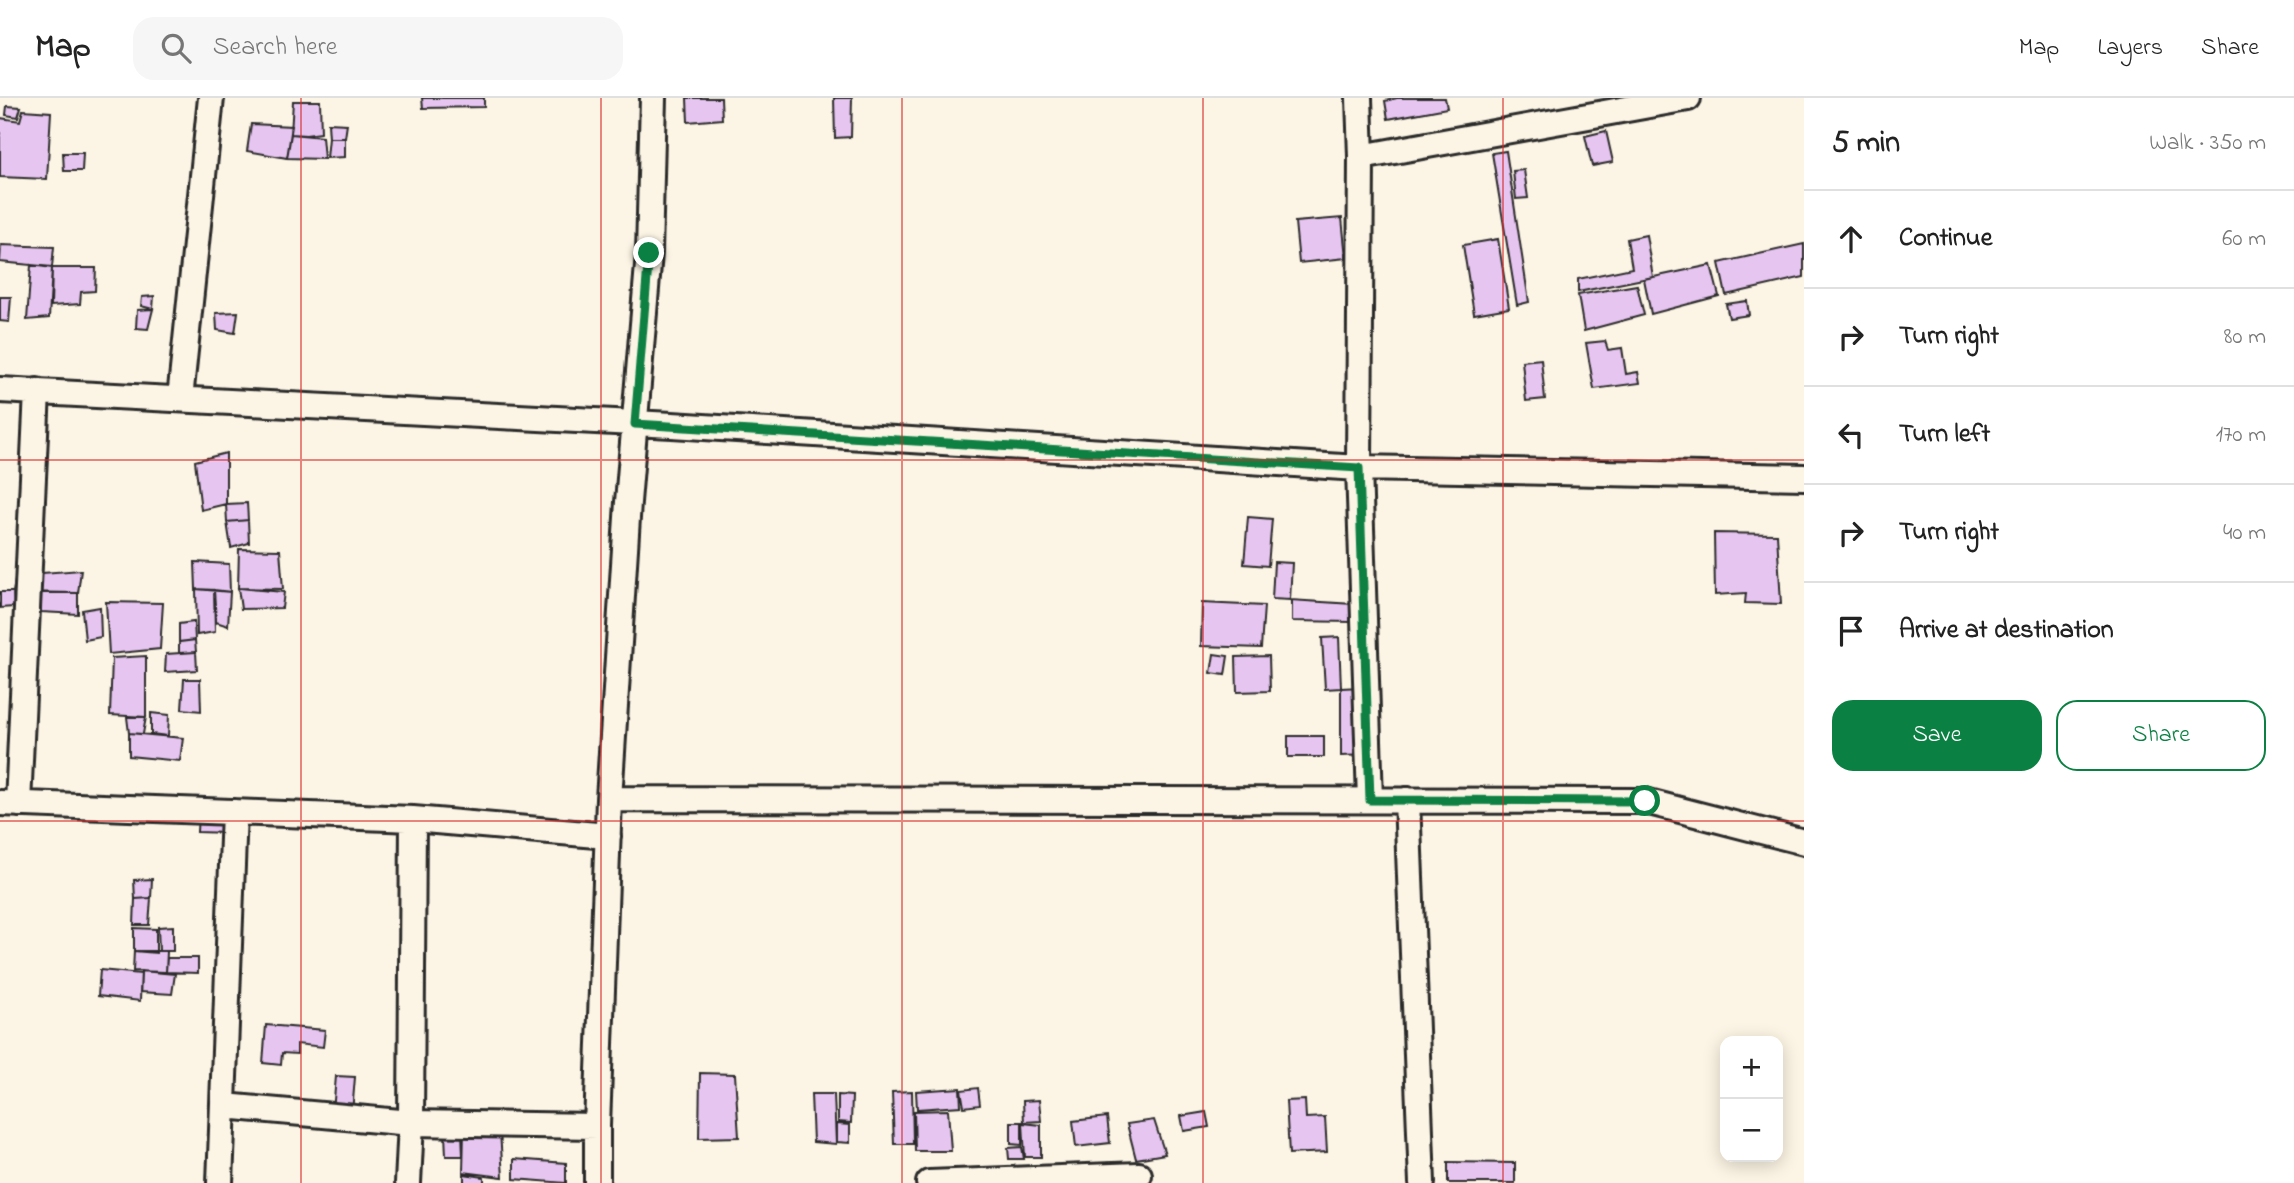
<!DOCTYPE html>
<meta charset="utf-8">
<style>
body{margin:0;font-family:"Indie Flower",sans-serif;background:#f6f6f6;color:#222}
.controls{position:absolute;right:21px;bottom:21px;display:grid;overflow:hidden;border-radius:14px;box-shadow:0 4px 18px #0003}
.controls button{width:63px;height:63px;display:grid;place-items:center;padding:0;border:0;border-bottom:2px solid #e0e0e0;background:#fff;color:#222;font:35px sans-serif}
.stop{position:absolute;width:21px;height:21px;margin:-16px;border:5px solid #0b8043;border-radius:50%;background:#fff}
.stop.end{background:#0b8043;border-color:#fff;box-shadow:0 2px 7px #0008}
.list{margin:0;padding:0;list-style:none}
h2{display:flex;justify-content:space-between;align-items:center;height:91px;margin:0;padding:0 28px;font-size:30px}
h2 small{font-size:23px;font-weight:400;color:#767676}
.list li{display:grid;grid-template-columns:46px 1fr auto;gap:21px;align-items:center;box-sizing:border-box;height:98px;padding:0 28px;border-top:2px solid #e0e0e0}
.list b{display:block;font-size:26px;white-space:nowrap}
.list em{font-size:23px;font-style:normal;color:#767676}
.actions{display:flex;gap:14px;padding:21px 28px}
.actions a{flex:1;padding:16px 0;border:2px solid #0b8043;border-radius:21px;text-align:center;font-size:24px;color:#0b8043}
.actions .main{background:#0b8043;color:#fff}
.icon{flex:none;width:38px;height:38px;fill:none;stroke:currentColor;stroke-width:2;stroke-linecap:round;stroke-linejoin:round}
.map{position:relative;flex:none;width:1804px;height:1085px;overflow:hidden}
header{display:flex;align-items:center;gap:42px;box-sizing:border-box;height:98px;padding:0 35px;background:#fff;border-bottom:2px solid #e0e0e0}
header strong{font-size:33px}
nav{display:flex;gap:38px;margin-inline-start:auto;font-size:24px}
.search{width:490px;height:63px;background:#f6f6f6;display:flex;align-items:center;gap:18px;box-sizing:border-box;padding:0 24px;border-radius:21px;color:#767676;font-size:26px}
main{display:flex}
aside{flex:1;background:#fff}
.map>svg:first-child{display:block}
</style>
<header>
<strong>Map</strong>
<div class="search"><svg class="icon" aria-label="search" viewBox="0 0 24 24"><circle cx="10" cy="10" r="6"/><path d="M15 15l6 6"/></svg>Search here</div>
<nav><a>Map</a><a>Layers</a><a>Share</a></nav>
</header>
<main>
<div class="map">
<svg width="1804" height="1085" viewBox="0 0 1804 1085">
<rect width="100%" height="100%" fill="#fcf5e5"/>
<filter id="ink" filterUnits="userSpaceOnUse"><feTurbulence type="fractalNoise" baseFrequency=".0143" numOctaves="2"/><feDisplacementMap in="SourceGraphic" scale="14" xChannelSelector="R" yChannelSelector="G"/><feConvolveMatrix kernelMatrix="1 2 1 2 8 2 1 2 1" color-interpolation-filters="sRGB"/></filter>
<g filter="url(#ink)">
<path fill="#e7c5f1" stroke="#2b2b2b" stroke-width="2" d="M422,0H484V9L423,10Z
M687,0H721L722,21L688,24Z
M834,0H852L851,39L835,40Z
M1397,0H1445L1447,10L1388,21L1385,3Z
M293,3H320L321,35L306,37L291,36Z
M7,8L21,9L18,19L6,17Z
M23,12L51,14L47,81L0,79V20L20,23Z
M328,25L347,26L345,40H329Z
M251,26L292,28L287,60L247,53Z
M1606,33L1613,64L1592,68L1585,38Z
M291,36L322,39L324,61L287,60Z
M329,40H345V59L327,60Z
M1506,53L1529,204L1517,207L1492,55Z
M63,55H83L82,73H64Z
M1524,72L1528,100L1516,101L1513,73Z
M1342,120L1346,160L1299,165L1295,124Z
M1646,137L1653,179L1578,194V181L1632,170L1627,141Z
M1498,141L1509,210L1474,216L1463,147Z
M1804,146V179L1726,197L1719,165Z
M1,147L54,149L52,169L0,164Z
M31,167L52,170L49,220L27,222Z
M1711,167L1719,198L1651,216L1644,181Z
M52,170H96L95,193L81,194L80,206L51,208Z
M1637,187L1644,217L1584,233L1578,197Z
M154,198L153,211L141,208L142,199Z
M0,199H11L9,224L0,223Z
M1747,203L1749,217L1729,220L1726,206Z
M153,211L148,231L136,230L137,212Z
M238,214L235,235L217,232L216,215Z
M1605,243L1608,252L1622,250L1626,276L1638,274L1640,285L1594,291L1586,245Z
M1541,261L1545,301L1526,303L1522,263Z
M226,355V406L201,412L195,363Z
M247,405L248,422L227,424L226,406Z
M1248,419L1272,421L1268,468L1244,466Z
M248,422L249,445L231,450L227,424Z
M1714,435L1777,436L1781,506L1745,505L1746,495L1715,497Z
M239,451L280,452L283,491L238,490Z
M195,464L229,466L230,494L196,491Z
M1274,464L1292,465L1290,502L1272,501Z
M81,472L78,495L13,494L16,477Z
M238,490L284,494L282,510L241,511Z
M196,491L214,492L215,534L197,537Z
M214,492L230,494L228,528L216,524Z
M0,494H13L14,509L0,510Z
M41,495H78V516L41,514Z
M1290,502L1353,506L1352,524L1292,523V504Z
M106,504L163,505L160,551L109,556Z
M1202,505L1264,508L1261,550L1201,548Z
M100,509L101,539L85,542L82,512Z
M194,524L195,542L179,544V526Z
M1339,539L1341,590L1325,591L1322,540Z
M195,542L196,554L179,555V544Z
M196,554L197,572L165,574L166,556Z
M1214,556L1228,558L1225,577L1211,575Z
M146,558V619L110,617L112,560Z
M1269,558L1270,593L1237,594L1236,559Z
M184,581H200L201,613L182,611Z
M1361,589L1368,657L1341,658V590Z
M151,615L169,617L168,638L151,636Z
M127,619H146L143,636L129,635Z
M129,635L183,640L180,663L129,658Z
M1288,638H1324V659H1288Z
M198,716L228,718V735L197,734Z
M152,781L151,800L135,801L134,782Z
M151,800L149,827H134L135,801Z
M173,828V853H159L158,829Z
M134,830L156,831V855L134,853Z
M134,853H167L166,874L133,873Z
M167,860H198V875L166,874Z
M100,872L141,876L140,903L98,898Z
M141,873L175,876L172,896L140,894Z
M266,927L325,932L323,949L297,946V956L282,955L281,967L263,965Z
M700,975L735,976L739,1039L699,1040Z
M336,978L355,979L352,1015L333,1014Z
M960,990L961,1008L917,1011L916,993Z
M978,990L980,1007L964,1009L961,992Z
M912,993L913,1046H894L892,994Z
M811,996H834L836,1046L813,1044Z
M838,997L852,998L851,1025L838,1024Z
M1039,1002L1041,1023L1024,1024L1023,1003Z
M1305,1002L1306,1020L1325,1019L1327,1054L1289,1056L1286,1003Z
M948,1012L951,1053H915L914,1013Z
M1206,1014L1209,1029L1184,1033L1181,1018Z
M1107,1019L1110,1045L1076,1049L1073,1023Z
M1154,1022L1165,1056L1136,1061L1127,1026Z
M1011,1024H1022V1047L1011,1046Z
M1023,1025L1041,1027V1059H1025Z
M837,1026L850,1027V1045L837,1044Z
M464,1033L500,1034L503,1079L463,1074Z
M462,1034L463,1058H446L445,1035Z
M1022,1049L1024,1061H1009L1008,1050Z
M514,1061L566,1065V1085L514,1081Z
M1448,1064L1515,1065V1085H1448Z
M464,1076L484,1079V1085H464Z"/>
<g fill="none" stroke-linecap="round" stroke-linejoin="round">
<g stroke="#2b2b2b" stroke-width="30">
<path id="minor" d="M1359,0L1361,59
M0,292L672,327L1359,370L1804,379
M180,301L211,0
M609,701L1645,703L1804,744
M1370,702L1359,370L1361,59L1688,0
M1407,702L1422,1085
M0,705L413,721L608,738
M18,706L37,293
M224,1008L411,1025L597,1028
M220,1085L234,714
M408,1085L411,1025L413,721
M597,1085V1028L609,701L628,404L649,155L653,0
M929,1085L1139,1077"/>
</g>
<use href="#minor" stroke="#fcf5e5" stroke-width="24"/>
</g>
</g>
<g fill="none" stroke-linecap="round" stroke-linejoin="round" filter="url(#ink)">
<path stroke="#0b8043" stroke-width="9" d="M649,155L635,326L1359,370L1370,702L1645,703"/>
</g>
<path fill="none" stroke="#d62828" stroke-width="2" stroke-opacity="0.55" d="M301,0V1085M601,0V1085M902,0V1085M1203,0V1085M1503,0V1085M0,362H1804M0,723H1804"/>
</svg>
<div class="controls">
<button>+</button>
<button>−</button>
</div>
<div class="stop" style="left:1645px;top:703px"></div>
<div class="stop end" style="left:649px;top:155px"></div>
</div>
<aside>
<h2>5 min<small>Walk · 350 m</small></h2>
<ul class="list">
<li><svg class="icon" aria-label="ahead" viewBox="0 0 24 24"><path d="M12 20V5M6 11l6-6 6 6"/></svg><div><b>Continue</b></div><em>60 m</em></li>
<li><svg class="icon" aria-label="right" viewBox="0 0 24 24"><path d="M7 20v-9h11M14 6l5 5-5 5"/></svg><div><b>Turn right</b></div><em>80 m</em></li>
<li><svg class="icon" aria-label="left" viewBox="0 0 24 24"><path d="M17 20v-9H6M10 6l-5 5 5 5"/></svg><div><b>Turn left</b></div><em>170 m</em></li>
<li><svg class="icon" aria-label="right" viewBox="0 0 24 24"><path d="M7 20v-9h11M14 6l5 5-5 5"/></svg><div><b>Turn right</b></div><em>40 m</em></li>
<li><svg class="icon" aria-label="arrive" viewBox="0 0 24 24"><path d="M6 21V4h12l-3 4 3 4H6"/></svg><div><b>Arrive at destination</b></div></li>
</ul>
<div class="actions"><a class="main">Save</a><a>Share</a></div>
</aside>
</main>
